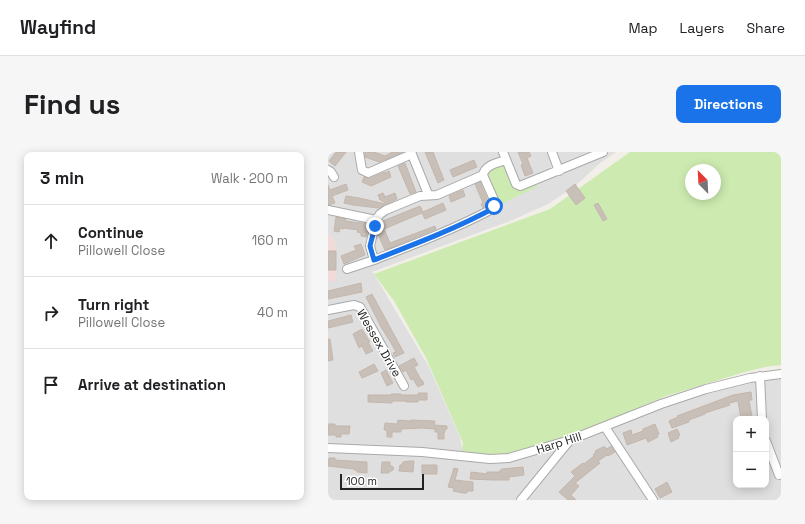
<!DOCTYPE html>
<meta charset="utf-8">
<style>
body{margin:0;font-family:"Space Grotesk",sans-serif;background:#f6f6f6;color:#202124}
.controls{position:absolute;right:12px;bottom:12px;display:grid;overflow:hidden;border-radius:8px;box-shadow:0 2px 10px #0003}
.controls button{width:36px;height:36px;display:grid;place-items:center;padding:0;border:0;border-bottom:1px solid #e0e0e0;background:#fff;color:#202124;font:20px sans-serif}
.compass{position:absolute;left:357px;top:12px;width:36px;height:36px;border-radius:50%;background:#fff;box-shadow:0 2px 10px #0003;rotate:336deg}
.scale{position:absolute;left:12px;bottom:10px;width:84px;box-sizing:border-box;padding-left:4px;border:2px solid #222;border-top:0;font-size:11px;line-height:14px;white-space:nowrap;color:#222;-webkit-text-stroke:3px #fff;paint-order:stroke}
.stop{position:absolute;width:12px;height:12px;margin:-9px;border:3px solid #1a73e8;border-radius:50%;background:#fff}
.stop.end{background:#1a73e8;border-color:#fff;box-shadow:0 1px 4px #0008}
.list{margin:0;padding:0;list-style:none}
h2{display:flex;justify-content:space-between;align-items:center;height:52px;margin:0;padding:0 16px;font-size:17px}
h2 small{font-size:13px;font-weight:400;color:#757577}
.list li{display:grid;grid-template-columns:26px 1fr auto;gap:12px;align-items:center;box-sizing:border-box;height:72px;padding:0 16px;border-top:1px solid #e0e0e0}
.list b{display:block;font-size:15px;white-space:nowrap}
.list p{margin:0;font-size:13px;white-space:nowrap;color:#757577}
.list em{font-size:13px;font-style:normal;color:#757577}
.icon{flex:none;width:22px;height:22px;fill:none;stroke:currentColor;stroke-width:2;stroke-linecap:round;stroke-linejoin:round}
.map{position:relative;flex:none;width:453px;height:348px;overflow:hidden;border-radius:8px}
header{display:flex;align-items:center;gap:24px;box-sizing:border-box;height:56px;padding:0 20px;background:#fff;border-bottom:1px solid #e0e0e0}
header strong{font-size:19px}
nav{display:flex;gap:22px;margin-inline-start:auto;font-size:14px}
.intro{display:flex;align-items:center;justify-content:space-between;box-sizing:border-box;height:96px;padding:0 24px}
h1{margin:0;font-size:28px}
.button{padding:10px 18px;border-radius:8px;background:#1a73e8;color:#fff;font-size:14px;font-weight:700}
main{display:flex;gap:24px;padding:0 24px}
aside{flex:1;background:#fff;border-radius:8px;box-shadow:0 2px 10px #0003}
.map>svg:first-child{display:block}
</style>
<header>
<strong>Wayfind</strong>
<nav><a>Map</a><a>Layers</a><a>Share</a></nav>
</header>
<div class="intro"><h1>Find us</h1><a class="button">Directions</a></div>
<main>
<aside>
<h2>3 min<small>Walk · 200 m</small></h2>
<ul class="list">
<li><svg class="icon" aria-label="ahead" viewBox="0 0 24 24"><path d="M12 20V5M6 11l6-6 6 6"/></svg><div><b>Continue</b><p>Pillowell Close</p></div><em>160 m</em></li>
<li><svg class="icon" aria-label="right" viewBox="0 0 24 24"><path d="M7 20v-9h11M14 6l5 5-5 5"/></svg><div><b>Turn right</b><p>Pillowell Close</p></div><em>40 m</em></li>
<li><svg class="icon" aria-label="arrive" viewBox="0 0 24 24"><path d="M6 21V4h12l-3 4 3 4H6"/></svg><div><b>Arrive at destination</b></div></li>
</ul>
</aside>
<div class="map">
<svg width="453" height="348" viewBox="0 0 453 348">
<rect width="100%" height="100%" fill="#f2efe9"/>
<path fill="#e0dfdf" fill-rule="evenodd" d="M0,0H288L272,11L246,35L220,52L182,69L44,120L46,122L101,215L132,285L134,297L184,304L220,295L333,252L453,222V348H0V129L8,128L7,89L0,81ZM408,267H438V333H408Z"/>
<path fill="#f2dad9" d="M0,81L7,89L8,129H0Z"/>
<path fill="#cdebb0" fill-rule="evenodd" d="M302,0H453V213L437,215L417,220L338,244L247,282L175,303L134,301V297L135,291L98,206L66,149L46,122L222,57ZM363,18H387V42H363Z
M174,13L177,15L189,38L207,31L209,35L171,53L158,25L159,19Z"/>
<path fill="#c7bfb8" stroke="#c4b6ab" d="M8,0H18L7,14L1,9Z
M37,0H46L57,4L63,1V0H75L51,10L37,5Z
M97,0H105L116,28L110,31Z
M190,0H201L203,4L199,6L205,21L197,24L193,13L195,12Z
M146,8L149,15L125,25L122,18Z
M77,11L88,40L82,42L70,14Z
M61,19L63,25L43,34L34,30L36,25L40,27L57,20V21Z
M152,30L161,52L155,56L153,52L155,51L147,32Z
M18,32L20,38L4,44L7,51L0,53V33L2,38Z
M247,32L257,46L248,53L238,39Z
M135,38L137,44L123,50L121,44Z
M55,41L57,45L67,41L69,47L59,52L51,47H52L50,43Z
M18,44L31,46L58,52L50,56L25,53L16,51Z
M115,51L118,58L97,67L94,61L56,77L62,91L107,74L108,77L57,98L50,82L55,69L92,54L95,60Z
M270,51L279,67L275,69L266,53Z
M8,65L18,67L17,69L41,72L38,85L33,84V81L29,80L30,78L16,76V77L12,76L11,80L6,79Z
M33,92L37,103L16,112L13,104L28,98L26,94Z
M0,99H8V118H0Z
M33,131L34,140L0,147V139Z
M44,142L76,201L67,205L65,201L68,200L63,191L53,175L38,145Z
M23,163L25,170L0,176V169Z
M34,177L42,190H40L45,199L38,202L34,194L31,196L25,182Z
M0,187H2L5,208L0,209Z
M86,206L90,213L86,215L93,228H94L96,232L90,235L85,227L83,228L78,218L75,220L71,214Z
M46,212L50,219L34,226L31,220Z
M58,218L65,231L59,234L53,221Z
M423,240L424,248H421L424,265L413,267L410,249L401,251L402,253L377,261V262L361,268V270L344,276L341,269L350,265L349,264L405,243Z
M90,241H99V248H90V250H78V249H64V251L40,250V243H64L63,242H73V243H90Z
M70,268L83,269V268L107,269L106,273L119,274V277H117V280H116V287H110V280H107V277L94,276L73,277V280H64V285H59V278H56L57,271L69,272Z
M0,272H7V274H22L21,282H13V285H8V283H0Z
M327,272L331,282L329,283L330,285L320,290L318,286L299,293L295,281L303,278L304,283L315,279V277Z
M349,277L352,283L350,284L351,286L343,290L340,281Z
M283,294L287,300L280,304L279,303L270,309L272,311L247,331L251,334L243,343L248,348H240L231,340L247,324L243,320L255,311L256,312L266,304L265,303L268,300L267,299L275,295H277L279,297Z
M1,306H7V308L39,310V321L29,320V318H26V317L0,314Z
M81,309H86L85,320L71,319L72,313H74L75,310Z
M54,310H62V314H64L66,316L64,319H61V321H53Z
M94,313H109V322H94Z
M195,315L196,323L181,325V328H165L142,327L143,320L159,322V320H172V318L174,317Z
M126,316L130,317L127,328L145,330V339H139V341H135L125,339L126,336L120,335Z
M339,330L344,340L332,346L327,337Z"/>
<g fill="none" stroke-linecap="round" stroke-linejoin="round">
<g stroke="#a9a9a9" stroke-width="10">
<path id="minor" d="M31,0L34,18L40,21L84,2
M83,0L100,42
M175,0L188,32L192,34L275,0
M224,0L231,19
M0,18L3,20L6,25
M0,58L48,68L52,62L58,58L92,44L109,43L155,23C157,13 169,11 178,8
M48,68L42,94L46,108C87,92 127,77 166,56L167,50L155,23
M19,117L46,108
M0,158L26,153L32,155L76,234
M432,224L434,267
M277,275L325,348
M438,289L451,323
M0,296L94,300L162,307L181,306L242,288L333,252L378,237L422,226L453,222
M193,348L242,288"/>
</g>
<use href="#minor" stroke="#fff" stroke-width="8"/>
</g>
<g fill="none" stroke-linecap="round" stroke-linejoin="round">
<path stroke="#1a73e8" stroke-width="5" d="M47,74L42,94L46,108C87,92 127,77 166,56V54"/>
</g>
<g text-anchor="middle" stroke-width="3" stroke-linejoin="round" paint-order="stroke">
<g font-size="12" fill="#222" stroke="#fff">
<text transform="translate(51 191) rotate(60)" y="4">Wessex Drive</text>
<text transform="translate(231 291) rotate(-18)" y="4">Harp Hill</text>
</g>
</g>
</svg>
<div class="controls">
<button>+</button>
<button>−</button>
</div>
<svg class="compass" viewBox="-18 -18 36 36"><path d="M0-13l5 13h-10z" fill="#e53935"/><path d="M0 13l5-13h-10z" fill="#757577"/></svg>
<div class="scale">100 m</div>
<div class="stop" style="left:166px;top:54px"></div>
<div class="stop end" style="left:47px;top:74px"></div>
</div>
</main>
